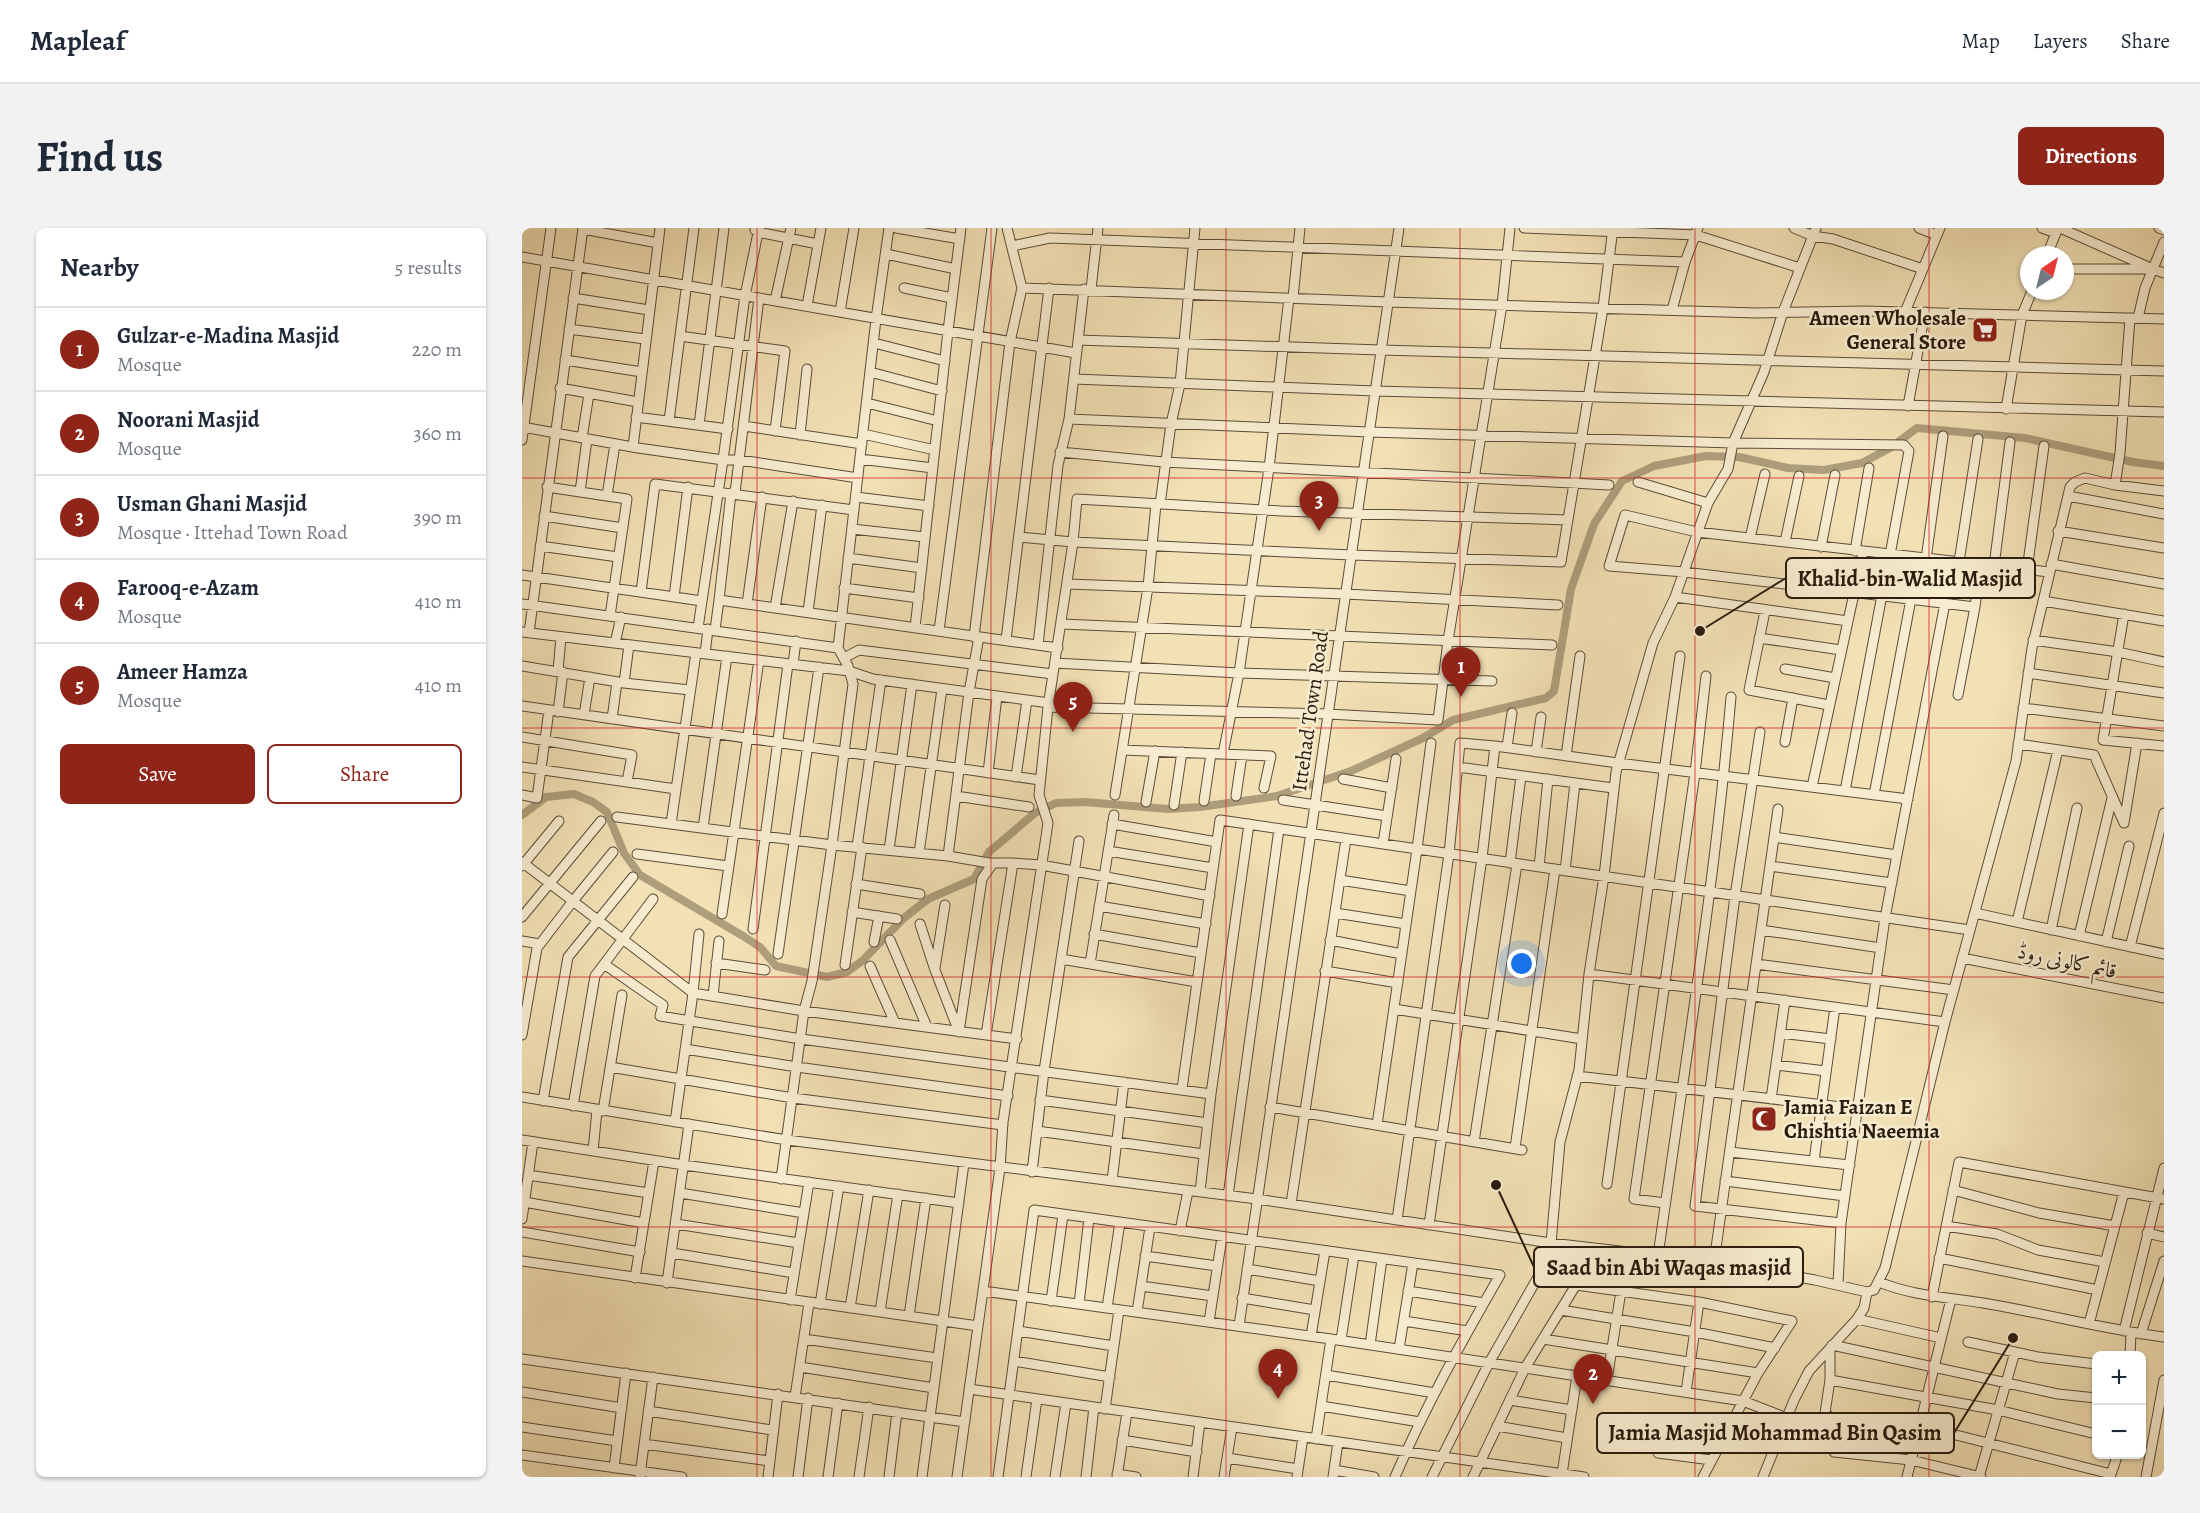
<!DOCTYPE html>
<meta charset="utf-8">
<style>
body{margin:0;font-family:Alegreya,Amiri,serif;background:#f2f2f3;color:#1f2937}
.controls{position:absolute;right:18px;bottom:18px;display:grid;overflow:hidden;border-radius:9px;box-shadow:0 2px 4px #0004}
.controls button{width:54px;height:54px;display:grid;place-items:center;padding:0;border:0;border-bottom:2px solid #e0e1e3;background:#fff;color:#1f2937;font:30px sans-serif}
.compass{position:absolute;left:1498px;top:18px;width:54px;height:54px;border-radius:50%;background:#fff;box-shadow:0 2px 4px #0004;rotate:35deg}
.you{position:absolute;left:1000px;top:736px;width:21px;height:21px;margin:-15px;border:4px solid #fff;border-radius:50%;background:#1a73e8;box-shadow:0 0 0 9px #1a73e833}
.badge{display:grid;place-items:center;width:39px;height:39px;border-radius:50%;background:#8f2418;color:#fff;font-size:20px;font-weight:700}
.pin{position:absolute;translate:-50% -50px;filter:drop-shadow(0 2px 3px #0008)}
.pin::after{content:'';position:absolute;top:32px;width:21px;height:18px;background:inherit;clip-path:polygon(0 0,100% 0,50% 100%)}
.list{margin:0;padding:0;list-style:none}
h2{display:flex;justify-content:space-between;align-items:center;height:78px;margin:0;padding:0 24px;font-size:26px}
h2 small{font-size:20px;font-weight:400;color:#747a83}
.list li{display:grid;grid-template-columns:39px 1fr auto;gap:18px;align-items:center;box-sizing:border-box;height:84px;padding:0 24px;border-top:2px solid #e0e1e3}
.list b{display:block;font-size:22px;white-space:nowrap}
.list p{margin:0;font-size:20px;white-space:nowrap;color:#747a83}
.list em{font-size:20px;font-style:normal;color:#747a83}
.actions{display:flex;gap:12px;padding:18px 24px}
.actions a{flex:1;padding:14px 0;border:2px solid #8f2418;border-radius:9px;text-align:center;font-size:21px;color:#8f2418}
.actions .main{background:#8f2418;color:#fff}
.map{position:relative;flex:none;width:1642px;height:1249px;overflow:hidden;border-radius:9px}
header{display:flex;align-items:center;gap:36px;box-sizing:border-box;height:84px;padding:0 30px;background:#fff;border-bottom:2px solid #e0e1e3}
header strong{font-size:28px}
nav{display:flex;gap:33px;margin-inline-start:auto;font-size:21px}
.intro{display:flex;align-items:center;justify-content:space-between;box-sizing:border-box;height:144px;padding:0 36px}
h1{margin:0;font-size:42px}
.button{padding:15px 27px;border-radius:9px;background:#8f2418;color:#fff;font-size:21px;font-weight:700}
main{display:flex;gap:36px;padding:0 36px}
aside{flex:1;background:#fff;border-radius:9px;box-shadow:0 2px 4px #0004}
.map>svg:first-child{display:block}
</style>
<header>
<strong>Mapleaf</strong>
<nav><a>Map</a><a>Layers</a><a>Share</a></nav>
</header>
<div class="intro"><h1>Find us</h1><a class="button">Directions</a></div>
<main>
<aside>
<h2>Nearby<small>5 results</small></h2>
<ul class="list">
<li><span class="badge">1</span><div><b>Gulzar-e-Madina Masjid</b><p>Mosque</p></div><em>220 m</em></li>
<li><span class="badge">2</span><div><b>Noorani Masjid</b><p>Mosque</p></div><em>360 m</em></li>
<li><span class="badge">3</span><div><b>Usman Ghani Masjid</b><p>Mosque · Ittehad Town Road</p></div><em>390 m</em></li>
<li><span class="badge">4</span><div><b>Farooq-e-Azam</b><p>Mosque</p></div><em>410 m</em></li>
<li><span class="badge">5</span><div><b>Ameer Hamza</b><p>Mosque</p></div><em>410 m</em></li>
</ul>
<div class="actions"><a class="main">Save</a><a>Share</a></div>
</aside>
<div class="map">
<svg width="1642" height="1249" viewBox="0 0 1642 1249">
<rect width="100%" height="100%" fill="#f2e1b5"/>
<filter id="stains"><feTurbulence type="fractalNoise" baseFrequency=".00333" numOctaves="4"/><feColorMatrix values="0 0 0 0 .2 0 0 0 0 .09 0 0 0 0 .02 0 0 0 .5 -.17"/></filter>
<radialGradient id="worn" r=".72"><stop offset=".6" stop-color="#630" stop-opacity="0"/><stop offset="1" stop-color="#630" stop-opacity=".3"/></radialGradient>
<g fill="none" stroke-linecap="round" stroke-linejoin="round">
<path stroke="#ae9e7c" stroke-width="8" d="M0,587L24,569L52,566L71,574L85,584L102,625L118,647L221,708L238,719L254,738L305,749L325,744L340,733L382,690L406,671L452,651L467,624L513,585L534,575L563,574L646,581L678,579L755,568L829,543L901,510L931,492L1024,470L1032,463L1049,361L1072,296L1100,253L1132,238L1184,228L1217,229L1266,240L1302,242L1340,235L1368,220L1395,200L1503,210L1611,234L1642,238"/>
<g stroke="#5b4c38" stroke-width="11">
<path id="minor" d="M374,0L438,11
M485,0L500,60L866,74L1235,85L1342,83L1642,91
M1002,0L1174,7L1278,40
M1272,0L1291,8L1311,11L1401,41
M1397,0L1415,7
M1520,0L1534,5
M1538,0L1631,41H1543
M1637,0L1642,2
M61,1L136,15
M233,2L236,4L296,16
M490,18L528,10L1163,34
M364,26L434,41
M1525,27L1536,0
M0,29L554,125
M1631,41L1642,45
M382,60L430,70
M569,61L576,0
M51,70L127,82
M767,70L747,240L717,445L970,453
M771,70L778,0
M253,73L269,0
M285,78L299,0
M1150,82L1163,34L1176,0
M318,84L332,0
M1383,84L1418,0
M1616,90L1623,60L1642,14
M47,101L123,111
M158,108L263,123L253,203
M556,112L859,122L1642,143
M352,115L423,133
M43,132L120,144
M348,144L420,163
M552,151L853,163L1642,184
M38,160L116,174
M345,175L416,193
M1386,178L1403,84
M1484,181L1500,87L1510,63
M114,189L206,201
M547,191L847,204L1211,215L1382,217L1387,223L1368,327
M147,193L172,0
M177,197L202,0
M222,198L340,216
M0,199L116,220L201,232H218L336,250
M341,206L413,222
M278,207L285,141
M60,210L67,166
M0,212L29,0
M111,219L138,0
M538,224L642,234L1087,257
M338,231L411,240
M1116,254L1186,275
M1593,257L1598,225L1608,90
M25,259L105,271L88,388
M58,264L65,211
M213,265L237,70
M85,268L93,216
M1546,268L1642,286
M334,269L407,278
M638,276L649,196L658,156L673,0
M22,288L101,300
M330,301L403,309
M1536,303L1642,320
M497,309L551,314L555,271L759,283L1046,292
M1228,310L1243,246
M1263,314L1277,248
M18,318L96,329
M1299,319L1313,247
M1333,323L1347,240
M326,330L400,340
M1404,331L1421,208
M1437,334L1456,211
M1529,336L1642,356
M1458,337L1453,379L1162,344L1087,338L1103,287L1175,304L1527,344
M1472,338L1488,214
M1505,342L1522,218
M0,347L180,373
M545,356L823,366L1036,377
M322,360L397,370
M119,364L133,256L332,282
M152,369L166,259
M1153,369L1326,393
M197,372L209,265
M1521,373L1642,393
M0,376L316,420
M225,376L240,269
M253,380L271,273
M1243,383L1227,462L1307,477
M286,384L300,277
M1602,386L1581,512L1642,518
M540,396L1030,417
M176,400L201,232L223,68L237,0
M393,400L426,103L439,0
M193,402L197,372L536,420
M417,403L470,0
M0,404L327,443L351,451L527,475
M7,405L61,0
M452,409L488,114L500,60
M1237,410L1319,422
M484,412L527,60
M1511,412L1596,424L1642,434
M93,415L99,389
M516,417L536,237L547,191L562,61
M183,426L186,401
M322,430L337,422L531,446
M533,435L717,445L701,526
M271,436L274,413
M0,438L102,455L168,462
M1263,441L1313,450
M36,443L39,409
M1506,445L1642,465
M102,455L107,417
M1436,467L1453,379
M0,478L518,552
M526,479L806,486L916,492L926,413L980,77L988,0
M1501,480L1642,498
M36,484L41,444
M62,487L68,449
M90,491L95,454
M1238,504L1213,668L1173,978L1319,995
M0,509L110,527L105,554
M1263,514L1271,470
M1496,516L1572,527L1602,595L1615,515
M985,519L990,485
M600,522L749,528L742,560
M1014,524L1019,489
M1044,528L1058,428
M0,539L154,561
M936,539L1091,560
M466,545L475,468
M494,549L505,472
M821,551L870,560
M1290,559L1341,324
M1323,563L1360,367
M0,567L15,570L27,482
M593,567L626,359L634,276
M1352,567L1389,371
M434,568L507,579
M714,568L720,527
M761,572L865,588
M682,573L689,526
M624,574L633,523
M652,577L660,524
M95,589L310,617L426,628L467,635H491L519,637L688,668
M149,596L174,425
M590,596L695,614
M181,600L205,428
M1252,609L1375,627
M861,616L874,531
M335,619L359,452
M367,622L390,456
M586,623L691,640
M397,625L420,461
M115,626L206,638
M426,628L447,464L457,409
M0,634L171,765L282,783L495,811
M988,635L999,548
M0,638L37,593
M1248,638L1370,655
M1017,639L1026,551
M1043,643L1053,555
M818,652L889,663
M334,656L398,666
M577,678L684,696
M330,684L375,691
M813,685L884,696
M1453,685L1642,726
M200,686L237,432
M0,689L79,593
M1495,694L1536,522
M398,696L413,742L437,804
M231,701L266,436
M1239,702L1359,720
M1529,702L1555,580
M572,706L679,725
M1557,708L1590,570
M368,712L405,799
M808,712L880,726
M0,713L18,716
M352,714L357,688
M1584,714L1607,618
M1608,719L1642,585
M256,726L297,439
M1440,730L1642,770
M539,731L675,754
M194,735L243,742
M82,736L141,777L138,788L279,811L689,866
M568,736L592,587
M1234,736L1432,762
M323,737L340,619
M348,738L373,795
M413,740L423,677
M803,743L876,755
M1067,746L1423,794
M191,768L197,713
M872,781L1060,811
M437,804L460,651L471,635
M1258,805L1309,811
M0,807L15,720L51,673L91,624
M464,807L491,635
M163,821L275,839L486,868
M1254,837L1304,843
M88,839L271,870L481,897
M1055,848L1336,881
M660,861L698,592L1448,702
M0,869L265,912L735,971L1029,1015L1192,1034L1293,1052L1345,1064L1352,1062L1363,1040L1423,794L1494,533L1510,420L1548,259L1553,254L1563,250L1593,257L1642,263
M1249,871L1263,772
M518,872L686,895
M21,873L46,729L111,649
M51,878L73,748L131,671
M748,879L1000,922
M81,883L100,767
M153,894L171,765L177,706
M855,897L895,621L909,515
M515,903L682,926
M0,912L162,937L437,975
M952,914L995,636
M993,920L1033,641
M71,923L75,882
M1208,924L1328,937
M1292,933L1313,779
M510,944L522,843L557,613
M6,947L127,965
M259,951L282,783L290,753L310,617L331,456L326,438L316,420L354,91L367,0
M590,953L602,854
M1203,953L1323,968
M1085,956L1158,428
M1431,962L1517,985L1593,998
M678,964L689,866L727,596
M158,965L282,985
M706,968L757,601
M2,974L122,995
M1143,975L1112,971L1173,545L1184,448
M769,976L824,611
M0,991L11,914
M875,992L927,626L938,515L973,518
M154,996L277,1015
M907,997L960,630L973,518L1096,535L1386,571
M1424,998L1475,1006L1516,1022L1583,1034
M658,1003L666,963
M0,1004L118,1024
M1625,1005L1642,1009
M150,1025L272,1045
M623,1028L695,1038
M1136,1028C1162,842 1193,656 1209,469
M1417,1030L1576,1062
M0,1033L456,1098
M1192,1034L1256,581
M725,1041L798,1053
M113,1050L132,933
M1357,1054C1391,1068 1425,1069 1461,1075C1521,1085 1581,1101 1642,1109
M145,1055L167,896
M1316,1057L1319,995L1363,690L1423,375
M619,1058L691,1068
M461,1063L809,1111L1221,1173L1265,1190
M886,1063L962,1075
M1410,1069L1437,934L1642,971
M720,1070L793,1082
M268,1072L287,954
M529,1073L541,987
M298,1076L317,958
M557,1076L567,990
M328,1080L347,962
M585,1080L598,994
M1039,1082L1173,1104L1253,1120
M358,1084L376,966
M615,1084L628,999
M387,1088L404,970
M1335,1091L1419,1110
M882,1093L946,1103
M687,1094L700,1009
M1567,1096L1602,964
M717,1098L877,0
M496,1103L592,1118
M1602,1103L1642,940
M1619,1106L1642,1033
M789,1108L803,1023
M282,1111L415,1130
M1021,1111L1236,1145
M819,1112L832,1027
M1446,1114L1516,1129L1574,1136
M848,1117L860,1031
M1310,1117L1536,1166L1574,1170
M1308,1120V1152L1303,1185L1313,1193L1398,1198L1589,1246
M877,1121L891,1035
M1608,1128L1609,1105
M0,1131L443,1194
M492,1133L588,1149
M278,1139L412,1160
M804,1147L913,1165
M1085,1152L1099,1063
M1308,1152L1476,1182L1574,1206
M447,1161L1062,1249
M0,1164L100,1180
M1164,1164L1177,1074
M273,1169L287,1075
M988,1172L1050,1182
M799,1178L898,1194
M583,1181L597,1082
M126,1183L250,1202
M1142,1195L1202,1207
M975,1198L1045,1210
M0,1199L95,1213
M794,1211L809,1111
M600,1212L675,1224
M122,1216L248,1233
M1312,1224L1389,1232L1459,1249
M1136,1225L1189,1232
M0,1227L160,1249
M705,1230L776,1241
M92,1240L104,1145
M812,1242L852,1249
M595,1246L614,1249
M1040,1246L1055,1148
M118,1247L131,1149
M246,1249L256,1166
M276,1249L286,1170
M306,1249L316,1175
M337,1249L347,1179
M367,1249L375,1184
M400,1249L442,935
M435,1249L478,940L481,894L526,595L517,567L526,479L551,314L829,327L1039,334L1081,80L1091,0
M476,1249L512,982L978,1047C940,1113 903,1179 873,1249
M504,1249L515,1171
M533,1249L544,1175
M564,1249L572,1179
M595,1249L605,1184
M671,1249L678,1194
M702,1249L710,1199
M775,1249L781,1209
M811,1249L816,1214
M910,1249L967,1135L1020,1042L1029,1015L1038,914L1057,842L1067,746L1082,648L1094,544L1131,415L1153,369L1186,275L1206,241L1211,215L1242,144L1261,84L1294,0
M951,1249L1003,1140L1054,1057L1177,1074L1270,1093L1236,1145L1181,1249
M1241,1249L1272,1172L1287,1143L1335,1091L1342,1080L1345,1064
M1385,1249L1429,1071
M1457,1249L1493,1124
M1588,1249L1596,1226
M1624,1249L1642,1152"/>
</g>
<use href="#minor" stroke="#f7eccf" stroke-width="9"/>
</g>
<path fill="none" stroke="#d62828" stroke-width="1.5" stroke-opacity="0.55" d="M235,0V1249M469,0V1249M704,0V1249M938,0V1249M1173,0V1249M1407,0V1249M0,250H1642M0,500H1642M0,749H1642M0,999H1642"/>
<defs>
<g id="supermarket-square" transform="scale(1.35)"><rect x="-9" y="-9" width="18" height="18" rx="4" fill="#8f2418" stroke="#f7eccf"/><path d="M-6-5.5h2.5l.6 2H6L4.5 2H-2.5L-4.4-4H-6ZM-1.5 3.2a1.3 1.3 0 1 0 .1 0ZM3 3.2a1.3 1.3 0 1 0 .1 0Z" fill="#fff"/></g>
<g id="mosque-square" transform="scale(1.35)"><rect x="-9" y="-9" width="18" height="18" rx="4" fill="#8f2418" stroke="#f7eccf"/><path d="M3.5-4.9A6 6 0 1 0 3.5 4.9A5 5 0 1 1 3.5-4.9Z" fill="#fff"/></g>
</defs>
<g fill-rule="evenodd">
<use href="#supermarket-square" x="1463" y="102"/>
<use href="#mosque-square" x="1242" y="891"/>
</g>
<g text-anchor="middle" stroke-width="5" stroke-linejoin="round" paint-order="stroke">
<g font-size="21" font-weight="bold" fill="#291b0e" stroke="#f7eccf" text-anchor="end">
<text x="1444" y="97">Ameen Wholesale<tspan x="1444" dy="24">General Store</tspan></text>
<text x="1262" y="886" text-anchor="start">Jamia Faizan E<tspan x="1262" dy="24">Chishtia Naeemia</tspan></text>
</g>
<g font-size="21" fill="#291b0e" stroke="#f7eccf">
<text transform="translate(788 483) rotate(-82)" y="7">Ittehad Town Road</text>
<text transform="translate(1545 733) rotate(12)" y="7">قائم کالونی روڈ</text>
</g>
</g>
<path fill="none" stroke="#291b0e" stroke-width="2" d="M1178 403L1264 350M974 957L1012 1039M1491 1110L1432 1205"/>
<g fill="#291b0e" stroke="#f7eccf" stroke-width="2">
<circle cx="1178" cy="403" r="6"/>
<circle cx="974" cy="957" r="6"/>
<circle cx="1491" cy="1110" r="6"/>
</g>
<g fill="#f7eccf" stroke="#291b0e" stroke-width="2">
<rect x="1264" y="330" width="249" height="40" rx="6"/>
<rect x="1012" y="1019" width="269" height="40" rx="6"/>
<rect x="1075" y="1185" width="357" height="40" rx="6"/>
</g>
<g font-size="22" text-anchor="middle" font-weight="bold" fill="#291b0e">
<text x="1388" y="358">Khalid-bin-Walid Masjid</text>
<text x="1147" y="1047">Saad bin Abi Waqas masjid</text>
<text x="1253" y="1212">Jamia Masjid Mohammad Bin Qasim</text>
</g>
<rect width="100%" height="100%" filter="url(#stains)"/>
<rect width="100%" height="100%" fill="url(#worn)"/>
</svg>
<div class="controls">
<button>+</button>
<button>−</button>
</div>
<svg class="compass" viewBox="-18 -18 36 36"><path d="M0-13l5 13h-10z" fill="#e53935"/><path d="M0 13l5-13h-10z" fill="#747a83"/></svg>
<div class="you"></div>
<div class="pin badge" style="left:939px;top:469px">1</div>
<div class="pin badge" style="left:1071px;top:1176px">2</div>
<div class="pin badge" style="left:797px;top:303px">3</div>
<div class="pin badge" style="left:756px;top:1171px">4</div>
<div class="pin badge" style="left:551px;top:504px">5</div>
</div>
</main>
